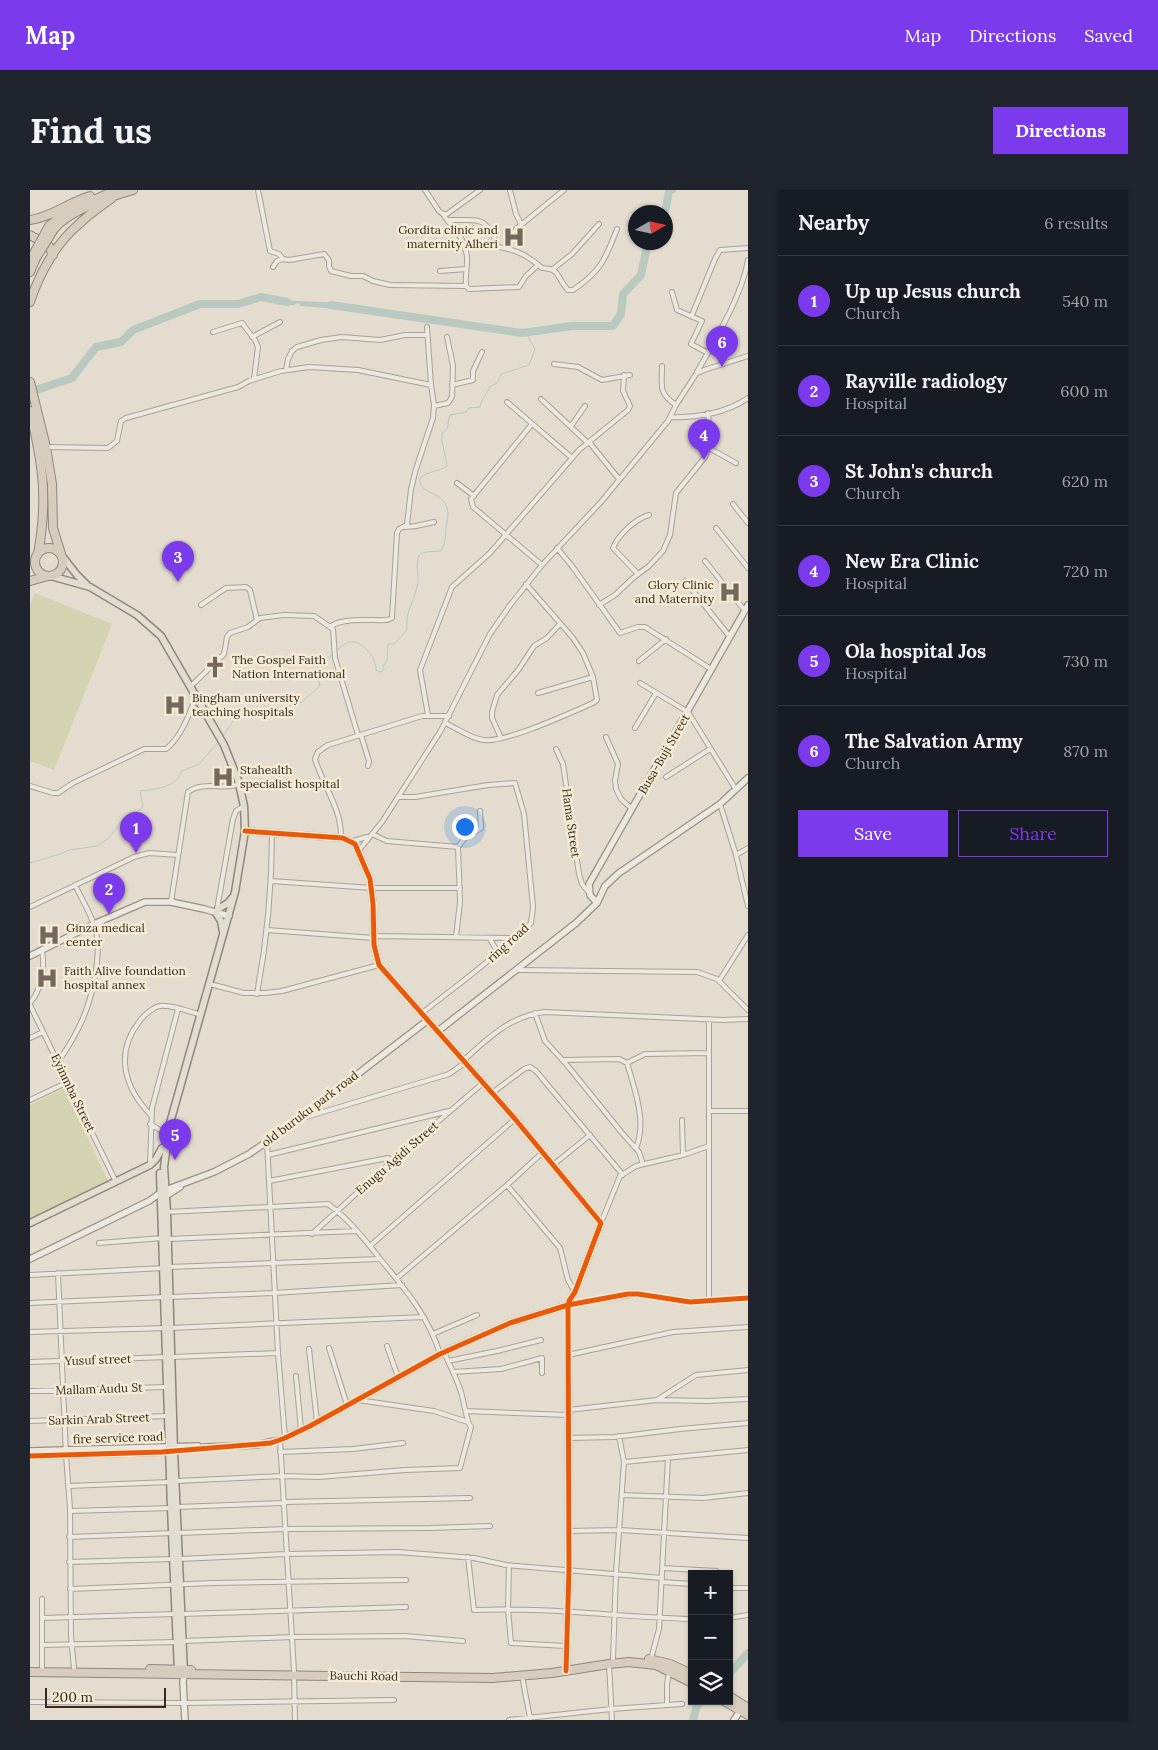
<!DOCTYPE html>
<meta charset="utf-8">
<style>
body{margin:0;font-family:Lora,serif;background:#20242c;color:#f1f3f6}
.controls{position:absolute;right:15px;bottom:15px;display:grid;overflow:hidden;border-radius:0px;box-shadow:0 1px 4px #0004}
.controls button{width:45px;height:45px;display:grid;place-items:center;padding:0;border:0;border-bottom:1px solid #363941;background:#171b24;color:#f1f3f6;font:25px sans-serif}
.compass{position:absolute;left:598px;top:15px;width:45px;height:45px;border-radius:50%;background:#171b24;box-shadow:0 1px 4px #0004;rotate:81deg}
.scale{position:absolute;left:15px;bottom:12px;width:121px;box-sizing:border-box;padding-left:5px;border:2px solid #382a1f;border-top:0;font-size:14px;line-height:18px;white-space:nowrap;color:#382a1f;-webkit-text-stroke:4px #f5ead4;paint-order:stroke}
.you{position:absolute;left:434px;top:636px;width:18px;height:18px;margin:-12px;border:4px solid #fff;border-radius:50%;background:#1a73e8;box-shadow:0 0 0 8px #1a73e833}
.badge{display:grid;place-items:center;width:32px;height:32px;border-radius:50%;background:#7c3aed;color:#fff;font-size:16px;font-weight:700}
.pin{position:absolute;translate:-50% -41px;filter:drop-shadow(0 1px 2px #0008)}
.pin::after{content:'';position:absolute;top:26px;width:18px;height:15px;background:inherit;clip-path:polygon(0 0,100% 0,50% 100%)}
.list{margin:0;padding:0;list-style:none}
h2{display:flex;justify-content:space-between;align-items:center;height:65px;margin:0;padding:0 20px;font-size:21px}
h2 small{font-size:16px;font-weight:400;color:#9ea1a6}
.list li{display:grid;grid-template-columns:32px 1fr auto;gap:15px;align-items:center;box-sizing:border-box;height:90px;padding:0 20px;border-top:1px solid #363941}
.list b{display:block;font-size:19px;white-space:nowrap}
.list p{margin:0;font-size:16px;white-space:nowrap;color:#9ea1a6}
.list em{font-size:16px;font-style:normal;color:#9ea1a6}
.actions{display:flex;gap:10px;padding:15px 20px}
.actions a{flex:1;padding:11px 0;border:1px solid #7c3aed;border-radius:0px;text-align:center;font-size:18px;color:#7c3aed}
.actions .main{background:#7c3aed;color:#fff}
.icon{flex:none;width:28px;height:28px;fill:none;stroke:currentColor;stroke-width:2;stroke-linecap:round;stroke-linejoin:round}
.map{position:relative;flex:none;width:718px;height:1530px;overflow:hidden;border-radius:0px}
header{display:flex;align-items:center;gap:30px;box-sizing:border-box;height:70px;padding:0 25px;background:#7c3aed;color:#fff}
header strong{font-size:24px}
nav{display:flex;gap:28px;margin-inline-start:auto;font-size:18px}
.intro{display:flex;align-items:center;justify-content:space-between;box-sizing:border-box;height:120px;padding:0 30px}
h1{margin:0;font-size:35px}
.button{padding:12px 22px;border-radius:0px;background:#7c3aed;color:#fff;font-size:18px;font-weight:700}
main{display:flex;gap:30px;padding:0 30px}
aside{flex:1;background:#171b24;border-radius:0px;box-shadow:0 1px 4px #0004}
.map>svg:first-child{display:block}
</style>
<header>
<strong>Map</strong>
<nav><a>Map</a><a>Directions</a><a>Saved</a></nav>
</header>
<div class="intro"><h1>Find us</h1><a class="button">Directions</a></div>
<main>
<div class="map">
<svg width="718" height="1530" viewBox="0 0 718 1530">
<rect width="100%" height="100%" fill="#e4dcce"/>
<path fill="#d4d3b1" d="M5,403L82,434L24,580L0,571V415Z
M35,898L78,991L0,1029V915Z"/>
<path fill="#b9c9bf" d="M249,110L309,113L310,116L308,119L271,116L268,113C261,117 256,115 249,112Z"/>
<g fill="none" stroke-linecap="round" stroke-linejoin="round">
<path stroke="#b9c9bf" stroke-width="1" d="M305,462C311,457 315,452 322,452C334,451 347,470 346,480L350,482L353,481V476L357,471L358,454H364L377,440C375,419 385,412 388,392C389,386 385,374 389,366C392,360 405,362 411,361C416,353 415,347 416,338C417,331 419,325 417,318C412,300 388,305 390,288C397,281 409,282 417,276L412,251V243C420,240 417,231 420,225L436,222L439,218L450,217C451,208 458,204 460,196C469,194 468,191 471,184L499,175L505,159L498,147L500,141
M192,548C201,535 212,514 228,510C238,516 236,522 251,527L255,525L260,516L272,512L290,496L287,486L288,475L302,465
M0,673L30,664L39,660L67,656L79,648L93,629L99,627L113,617L110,601C127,599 145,598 152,581L169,574L189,551"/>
<path stroke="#b9c9bf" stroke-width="8" d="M635,22L639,2L642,0
M301,115L492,143L542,136H583L591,124L593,104L611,85L618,52
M0,202L42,188L66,157L91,152L103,140L170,114H208L231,107L257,112
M699,1484L718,1463
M663,1530L667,1516L671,1511"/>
<g stroke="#a9a197" stroke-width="6">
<path id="street" d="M228,0L240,61L249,64L253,69
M395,0L409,21L413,24H417L450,0
M480,0L486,24L491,34
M413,24L417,30C449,31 456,24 468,57C485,59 499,66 512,78C532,79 526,88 538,100H543C571,81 575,70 587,39
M477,58L481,47L486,39L534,0
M243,77L247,71L253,69L259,70L294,64L299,70V76L301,81L321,86H333L343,91L360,95L436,96C435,87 437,80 437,72C438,55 428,42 417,30
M523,79L542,64L569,34
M410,81L436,79
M436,96L439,99L489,97L496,86L508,75
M642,102L647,120L672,131L661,154L678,163
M662,125L685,69L690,60L718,58
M183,142L212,133L225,150L228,157L224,189
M222,147L250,132
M524,174L548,177L572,190L600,185
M632,176C632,196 628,203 646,215
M256,180L258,169L262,161L267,157L291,150L312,147L350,150L375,145H397
M667,182C685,150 712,106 718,70
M422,195L443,190V181L452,162
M511,209L558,253
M477,212L542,268
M404,216L418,213L422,207L423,176L417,147
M640,227C666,228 697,223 718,208
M502,234L441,309L443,317L512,375
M541,236L555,216
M559,252L589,289
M16,257L78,258L87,251L91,231L96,228L208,197L219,191L251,181L279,177L328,180L401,195
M679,258L706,273
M427,293L444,306
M703,314L718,333
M376,337L386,336L404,332
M686,338L718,378
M527,358L542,376L590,443L608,437H615L681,479
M675,371L715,421
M608,384L583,358C588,345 605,329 619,325
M655,391L700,447
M171,415L196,398L216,397L220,400L227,430
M569,415L585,405L603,388L619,376L633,361L640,345L646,303L675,267C682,253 679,239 678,223
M301,436C316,427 340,431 357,430L362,428L367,343L369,339L377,335L381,299L386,279L403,228L404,215L401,195L397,137
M609,471L636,449
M610,493L658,522L705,598
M160,497L194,464L197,447L200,443L218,437L230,428L254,425L284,426L303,439L305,468L328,545
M508,503L563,487
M398,525L390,480L422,397L460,363L549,260L598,220L600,216L593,201L594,185
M415,533C427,538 441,549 454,550C475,553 540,523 563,513L567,510L563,487L553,463L543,448L496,394
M605,538L626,503
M331,545L339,571L338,576
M576,547L588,574L585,590L586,599L591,609L602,619
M471,548L462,528V522L467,505L489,479L504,456L517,448L529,435
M526,559L533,574L549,684L552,694L560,704
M636,587L680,559
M0,596L23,603H28L43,593L108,562L114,559H136C151,547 159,525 166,507
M369,607H385L458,595L485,593L494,624L503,717L501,733L486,748L442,784L392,823
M690,614L706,665L718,716
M342,644L357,651L428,657
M311,648C312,619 293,596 285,569L288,562L298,555L392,526H419
M323,651L337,647
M329,660L352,632L410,542L460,444L481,414L512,375L571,312L638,231L646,215L666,184L674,180L718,166
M706,665L718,658
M241,691L342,698H430
M141,712L158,602C174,590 193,601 209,594
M0,717L104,667L119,663L148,665
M187,719L203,629L206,621L214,616
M237,740L344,748
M344,746L486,748
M426,747L430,712L428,657L434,649L451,638L450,621
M460,749L468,763
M487,780L667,782L687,789L718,820
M689,791L718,745
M180,794L214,803H235L252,801L349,775
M227,804C237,750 242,697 242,643
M0,813C12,799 15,777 12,760
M0,815L86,992
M505,823L515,851L537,875L592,943L609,962L613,974
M0,848L13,842
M434,870C458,848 479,827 514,822L693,830L718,829
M533,870L589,869L597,873C605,901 617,931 606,958
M28,872C49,842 61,816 66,780C68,767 69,754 66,741C62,725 52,710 45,695
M597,873L615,864L679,863
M462,903L494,879L500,877L506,881L593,985
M0,910L38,892
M679,921H718
M121,925C95,899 84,864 109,832C113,826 123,817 130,816C140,814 161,822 171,825
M273,928L419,884L436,872
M652,930L653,965
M120,934L135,943
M237,952L248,1163L255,1248
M238,965L419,921
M120,975L122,918L148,819
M523,975L560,945
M239,991L358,968L363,970
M477,995L530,1058L538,1090L545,1102
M137,1022L298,1014C319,1029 335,1050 351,1070C375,1099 399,1127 410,1164
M571,1033L590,986L606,976L653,965L679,956
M282,1044L363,970L453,893
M138,1049L327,1041
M69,1053L133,1048
M341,1055L485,929
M139,1077L350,1069
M28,1083L36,1265L40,1318L41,1446L44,1479
M0,1085L134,1078
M367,1088L477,995L512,963
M139,1107L244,1103L372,1095
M679,1110V829
M0,1113L135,1107
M538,1115L608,1104L660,1112L718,1108
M140,1138L394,1127
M0,1142L136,1138
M403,1144L447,1125
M357,1156L368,1187
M299,1158L317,1215
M279,1159L287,1232
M538,1165L643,1142L718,1137
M141,1167L248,1163
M418,1171L467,1161L511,1150
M0,1172L137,1167
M423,1182L471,1179L512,1168V1183
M266,1186L271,1240
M0,1201L137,1197
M328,1210L404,1221L438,1232
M627,1210L666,1185L718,1180
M538,1220L627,1210L678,1211L718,1209
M436,1221L538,1225
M0,1231L138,1226
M538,1248L585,1247L650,1239L718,1233
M250,1250L264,1481L265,1530
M250,1262L323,1259L373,1253
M594,1272L718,1260
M146,1291L253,1286L289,1287L375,1280L430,1278L441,1237C436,1232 434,1209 430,1199C426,1187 419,1174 414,1162
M38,1296L140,1292
M592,1305L673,1308L718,1303
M254,1312L440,1308
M147,1317L254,1313
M40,1321L141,1318
M538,1341L590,1340L718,1348
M148,1343L255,1339L401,1338L460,1336
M39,1347L143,1343
M438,1367L444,1420C517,1417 589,1427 662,1429
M150,1369L256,1364L368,1362L444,1368L476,1375L632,1388
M39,1372L143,1369
M479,1375L478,1419L481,1453L536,1456
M633,1378L686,1381
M632,1392L662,1394
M699,1398H718
M40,1399L183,1393L376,1390
M151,1424L376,1417
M12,1428L145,1424
M699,1428L718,1425
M153,1451L263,1447L375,1446L433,1451
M12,1455L147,1452
M583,1469L586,1383L594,1272L589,1246
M621,1469L629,1439L638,1268
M579,1474L582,1530
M12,1478V1409
M492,1486L500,1528
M0,1512L154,1513L364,1510
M637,1515V1494L639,1483
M479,1530L581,1519L652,1514"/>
</g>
<g stroke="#999186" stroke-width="8">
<path id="secondary" d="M215,641L313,648L325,654L340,689L343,714L344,755L349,775L485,929L571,1033L545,1102L539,1111L538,1119L539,1379L536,1481
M567,713L560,705L559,694L718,415
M0,766L64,734L115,712H141L174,719L199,726
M408,841L546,733L567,713L575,696L589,683L690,614L718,588
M133,1008L150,997
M0,1069L119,1011L133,1001L184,982L219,964L268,930L398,830
M0,1261L168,1256
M0,1266L132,1262L176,1257L226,1255L250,1250L280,1236L414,1162L480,1133L538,1115
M154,1485L153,1492L155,1530
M704,1530L710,1521"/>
</g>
<g stroke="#8f877e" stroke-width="9">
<path id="primary" d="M32,366L47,385L57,395
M21,386L60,397L107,425L131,446L194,555L208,590L214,616L215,641L205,702L140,933L134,977L137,1022L144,1261L154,1483
M188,719L198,713L202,708
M186,723L191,731L193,742
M130,983L141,1318L148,1482
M0,1033L120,975L126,969L132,958"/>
</g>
<g stroke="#8f877e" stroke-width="10">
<path id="highway" d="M0,30C22,27 39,12 60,6
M19,36L37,22L86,0
M24,39C40,20 79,7 103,0
M0,45L19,56L23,65
M0,82L6,68
M0,112C9,84 26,53 49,34C59,24 71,16 82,8
M0,192L16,257L22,294L23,338L31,364
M0,221C13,275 18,309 8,364
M5 372a14 14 0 1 1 28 0a14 14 0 1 1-28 0Z
M0,391L18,386
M619,1469L640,1474L662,1484
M120,1479L161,1480
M0,1482L463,1488L522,1483L579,1474L599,1472L626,1475L662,1493
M699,1506L718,1518
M694,1511L718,1525"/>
</g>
<use href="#street" stroke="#ece8df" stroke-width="4"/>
<use href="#secondary" stroke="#ece8df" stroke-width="5.5"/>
<use href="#primary" stroke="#e3ddd1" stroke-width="6"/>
<use href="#highway" stroke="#d7cdbf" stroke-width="8"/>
<g stroke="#8f877e" stroke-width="10" stroke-linecap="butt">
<path id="highway-bridge" d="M2,67L19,36
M6,68L24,39"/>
</g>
<use href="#highway-bridge" stroke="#d7cdbf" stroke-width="8"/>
<g stroke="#f5ead4" stroke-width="8">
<path id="cycleway" d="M215,641L313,648L325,654L340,689L343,714L344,755L349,775L485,929L571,1033L545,1102L539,1111L538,1119L539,1379L536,1481
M0,1266L132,1262L241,1253L255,1248L280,1236L410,1164L480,1133L538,1115L598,1104H608L660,1112L718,1108"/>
</g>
<use href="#cycleway" stroke="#e8590c" stroke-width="5"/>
</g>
<defs>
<g id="hospital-bare" transform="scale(1.725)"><path d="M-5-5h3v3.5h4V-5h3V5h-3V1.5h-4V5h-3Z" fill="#74685c" stroke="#f5ead4" stroke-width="2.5" paint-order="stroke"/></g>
<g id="church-bare" transform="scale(1.725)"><path d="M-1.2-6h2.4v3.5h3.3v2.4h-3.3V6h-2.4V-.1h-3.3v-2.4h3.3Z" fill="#74685c" stroke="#f5ead4" stroke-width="2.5" paint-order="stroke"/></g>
</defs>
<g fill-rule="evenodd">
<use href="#hospital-bare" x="484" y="47"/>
<use href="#hospital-bare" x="700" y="402"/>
<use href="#church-bare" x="185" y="477"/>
<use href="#hospital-bare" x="145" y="515"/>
<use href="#hospital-bare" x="193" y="587"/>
<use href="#hospital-bare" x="19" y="745"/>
<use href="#hospital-bare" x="17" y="788"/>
</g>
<g text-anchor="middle" stroke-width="5" stroke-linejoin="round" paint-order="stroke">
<g font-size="12" fill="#382a1f" stroke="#f5ead4" text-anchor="start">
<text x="468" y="44" text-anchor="end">Gordita clinic and<tspan x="468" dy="14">maternity Alheri</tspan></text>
<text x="684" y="399" text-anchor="end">Glory Clinic<tspan x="684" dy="14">and Maternity</tspan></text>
<text x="202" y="474">The Gospel Faith<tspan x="202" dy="14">Nation International</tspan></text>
<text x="162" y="512">Bingham university<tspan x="162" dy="14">teaching hospitals</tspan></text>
<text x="210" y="584">Stahealth<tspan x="210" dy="14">specialist hospital</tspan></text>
<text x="36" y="742">Ginza medical<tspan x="36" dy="14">center</tspan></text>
<text x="34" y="785">Faith Alive foundation<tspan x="34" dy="14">hospital annex</tspan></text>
</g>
<g font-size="12" fill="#382a1f" stroke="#f5ead4">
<text transform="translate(634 564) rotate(-60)" y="4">Busa-Buji Street</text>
<text transform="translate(541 633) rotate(82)" y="4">Hama Street</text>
<text transform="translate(478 753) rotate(-42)" y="4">ring road</text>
<text transform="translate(43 903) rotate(64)" y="4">Eyinmba Street</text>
<text transform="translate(280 919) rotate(-37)" y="4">old buruku park road</text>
<text transform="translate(367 968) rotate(-41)" y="4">Enugu Agidi Street</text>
<text transform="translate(68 1170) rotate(-2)" y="4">Yusuf street</text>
<text transform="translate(69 1199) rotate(-2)" y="4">Mallam Audu St</text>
<text transform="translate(69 1229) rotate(-2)" y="4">Sarkin Arab Street</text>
<text transform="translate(88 1248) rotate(-2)" y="4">fire service road</text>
<text transform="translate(334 1486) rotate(1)" y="4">Bauchi Road</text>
</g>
</g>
</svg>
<div class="controls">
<button>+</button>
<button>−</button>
<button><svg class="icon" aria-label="layers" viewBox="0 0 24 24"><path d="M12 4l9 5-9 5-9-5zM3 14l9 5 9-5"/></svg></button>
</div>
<svg class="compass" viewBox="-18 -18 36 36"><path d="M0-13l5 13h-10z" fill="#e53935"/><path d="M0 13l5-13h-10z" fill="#9ea1a6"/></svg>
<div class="scale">200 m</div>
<div class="you"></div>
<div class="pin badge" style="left:106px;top:663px">1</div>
<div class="pin badge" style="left:79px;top:724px">2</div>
<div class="pin badge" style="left:148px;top:392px">3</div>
<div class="pin badge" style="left:674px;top:270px">4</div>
<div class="pin badge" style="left:145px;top:970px">5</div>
<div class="pin badge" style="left:692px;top:177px">6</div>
</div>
<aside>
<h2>Nearby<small>6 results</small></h2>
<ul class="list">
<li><span class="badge">1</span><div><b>Up up Jesus church</b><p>Church</p></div><em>540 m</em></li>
<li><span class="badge">2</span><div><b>Rayville radiology</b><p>Hospital</p></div><em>600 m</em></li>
<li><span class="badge">3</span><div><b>St John's church</b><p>Church</p></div><em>620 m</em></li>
<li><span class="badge">4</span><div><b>New Era Clinic</b><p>Hospital</p></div><em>720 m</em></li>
<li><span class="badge">5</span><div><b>Ola hospital Jos</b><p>Hospital</p></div><em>730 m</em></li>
<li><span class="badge">6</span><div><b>The Salvation Army</b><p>Church</p></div><em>870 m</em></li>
</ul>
<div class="actions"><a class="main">Save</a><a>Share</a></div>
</aside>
</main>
